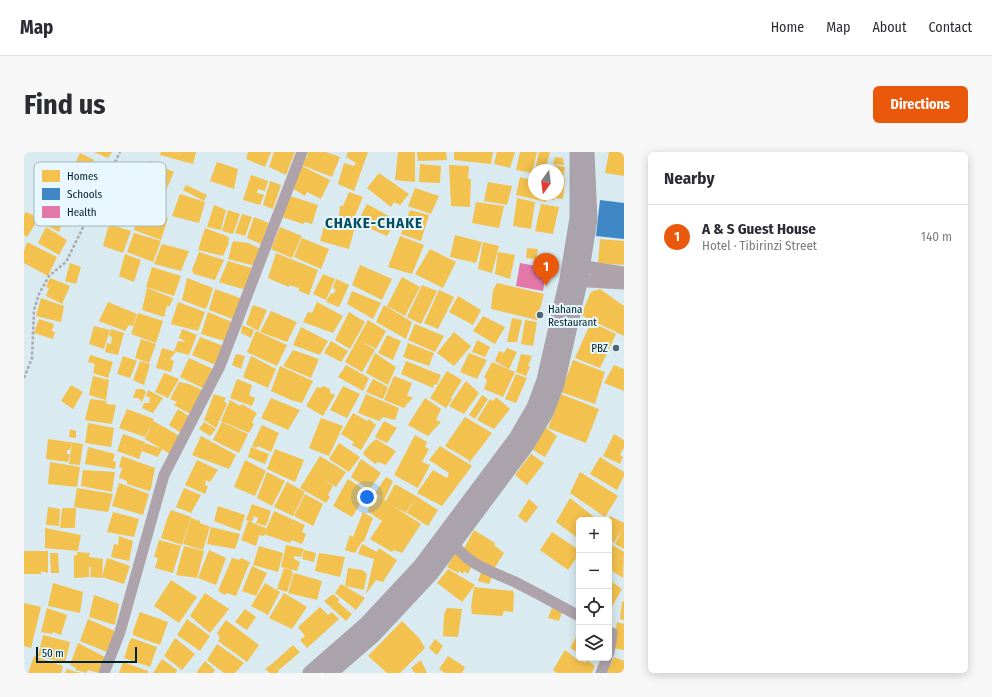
<!DOCTYPE html>
<meta charset="utf-8">
<style>
body{margin:0;font-family:"Fira Sans Condensed",sans-serif;background:#f7f7f7;color:#2b2b33}
.controls{position:absolute;right:12px;bottom:12px;display:grid;overflow:hidden;border-radius:6px;box-shadow:0 2px 10px #0003}
.controls button{width:36px;height:36px;display:grid;place-items:center;padding:0;border:0;border-bottom:1px solid #e1e1e2;background:#fff;color:#2b2b33;font:20px sans-serif}
.compass{position:absolute;left:504px;top:12px;width:36px;height:36px;border-radius:50%;background:#fff;box-shadow:0 2px 10px #0003;rotate:194deg}
.scale{position:absolute;left:12px;bottom:10px;width:101px;box-sizing:border-box;padding-left:4px;border:2px solid #00202c;border-top:0;font-size:11px;line-height:14px;white-space:nowrap;color:#00202c;-webkit-text-stroke:3px #e9f8fe;paint-order:stroke}
.you{position:absolute;left:343px;top:345px;width:14px;height:14px;margin:-10px;border:3px solid #fff;border-radius:50%;background:#1a73e8;box-shadow:0 0 0 6px #1a73e833}
.badge{display:grid;place-items:center;width:26px;height:26px;border-radius:50%;background:#ea580c;color:#fff;font-size:13px;font-weight:700}
.pin{position:absolute;translate:-50% -33px;filter:drop-shadow(0 1px 2px #0008)}
.pin::after{content:'';position:absolute;top:21px;width:14px;height:12px;background:inherit;clip-path:polygon(0 0,100% 0,50% 100%)}
.list{margin:0;padding:0;list-style:none}
h2{display:flex;justify-content:space-between;align-items:center;height:52px;margin:0;padding:0 16px;font-size:17px}
h2 small{font-size:13px;font-weight:400;color:#7c7c81}
.list li{display:grid;grid-template-columns:26px 1fr auto;gap:12px;align-items:center;box-sizing:border-box;height:64px;padding:0 16px;border-top:1px solid #e1e1e2}
.list b{display:block;font-size:15px;white-space:nowrap}
.list p{margin:0;font-size:13px;white-space:nowrap;color:#7c7c81}
.list em{font-size:13px;font-style:normal;color:#7c7c81}
.icon{flex:none;width:22px;height:22px;fill:none;stroke:currentColor;stroke-width:2;stroke-linecap:round;stroke-linejoin:round}
.map{position:relative;flex:none;width:600px;height:521px;overflow:hidden;border-radius:6px}
header{display:flex;align-items:center;gap:24px;box-sizing:border-box;height:56px;padding:0 20px;background:#fff;border-bottom:1px solid #e1e1e2}
header strong{font-size:19px}
nav{display:flex;gap:22px;margin-inline-start:auto;font-size:14px}
.intro{display:flex;align-items:center;justify-content:space-between;box-sizing:border-box;height:96px;padding:0 24px}
h1{margin:0;font-size:28px}
.button{padding:10px 18px;border-radius:6px;background:#ea580c;color:#fff;font-size:14px;font-weight:700}
main{display:flex;gap:24px;padding:0 24px}
aside{flex:1;background:#fff;border-radius:6px;box-shadow:0 2px 10px #0003}
.map>svg:first-child{display:block}
</style>
<header>
<strong>Map</strong>
<nav><a>Home</a><a>Map</a><a>About</a><a>Contact</a></nav>
</header>
<div class="intro"><h1>Find us</h1><a class="button">Directions</a></div>
<main>
<div class="map">
<svg width="600" height="521" viewBox="0 0 600 521">
<rect width="100%" height="100%" fill="#d9eaf1"/>
<path fill="#f2c14e" d="M70,0H88L84,6Z
M137,0H172L169,12L136,3Z
M224,0H247L241,15L222,7Z
M250,0H271L262,23L245,15Z
M284,0H302L316,5L308,25L275,12L278,4L283,6Z
M324,0H344L330,39L314,32L320,11L330,14L332,11L322,5Z
M374,0H391V30L371,28Z
M393,0H422L423,8L394,9Z
M430,0H469L467,12L430,8Z
M473,0H491L486,16L470,12Z
M496,0H513L508,21L492,18Z
M515,0H526L521,18H511Z
M585,0H600V24L581,21Z
M56,1L70,8L64,23L49,17Z
M531,5L539,6L540,13L529,12Z
M125,9L150,20L142,38L118,27Z
M193,10L214,17L210,37L186,29Z
M396,12L417,14L416,31L395,30Z
M425,13L445,14L444,27H447L446,55L427,54Z
M529,13L541,15L539,26L534,25V18H528Z
M278,14L306,28L297,47L283,40L281,44L268,36Z
M355,21L385,42L376,53L370,50L367,55L343,36Z
M227,23L244,29L241,39L234,37L233,41L240,43L236,53L219,48Z
M496,25L510,29V42H523L522,50L492,43Z
M534,26L541,27L539,47L531,46L530,48L524,47V42H534Z
M246,29L257,33L249,57L239,53Z
M464,30L488,34L483,53L460,49Z
M162,33L183,43L180,49L159,38Z
M391,36L415,44L407,62L384,54Z
M325,40L339,45L329,68L315,65L316,54H319Z
M156,42L181,50L175,71L148,64Z
M266,44L294,53L288,72L281,70L279,72L258,65Z
M493,46L511,50L507,77L489,74Z
M452,50L480,54L475,76L448,71Z
M343,52L372,68L363,84L333,71Z
M517,52L535,55L529,82L511,79Z
M190,53L202,58L197,78L183,75Z
M116,56L144,66L137,88L110,78Z
M30,58L42,62L35,80L24,74Z
M204,58L216,62L209,82L198,79Z
M386,58L405,63L397,89L377,82Z
M2,60L15,66L3,85L0,83V63Z
M218,62L228,65L221,84L211,81Z
M230,65L245,71L237,92L223,86Z
M302,67L331,75L325,97L296,89Z
M85,72L107,79L99,101L79,94Z
M22,75L43,88L35,103L14,91Z
M256,75L278,84L268,106L247,97Z
M181,76L205,85L204,90L205,91L199,104L174,98Z
M110,81L137,89L129,110L103,100Z
M431,83L458,90L452,111L426,105Z
M376,84L400,93L388,122L364,115Z
M278,86L305,97L297,117L270,105Z
M576,87L600,89V113L574,111Z
M209,89L224,91L237,97L231,114L204,107Z
M3,90L33,105L24,124L0,111V99Z
M459,90L475,94L468,121L454,117Z
M138,92L165,99L157,119L130,112Z
M503,96L514,97L512,107L502,106Z
M406,97L432,110L419,136L391,122Z
M175,100L200,108L191,128L170,122L168,118Z
M474,100L491,103L486,127L471,122Z
M252,101L294,118L285,143L275,139V136L265,133V135L244,126Z
M101,102L117,108L110,130L95,124Z
M204,109L231,117L222,138L195,130Z
M46,111L57,115L52,132L41,129Z
M336,113L368,127L358,148L328,133Z
M128,115L157,124L150,144L122,135Z
M299,122L311,127L302,148L289,142Z
M378,125L396,135L381,164L363,154Z
M26,126L46,134L38,152L22,144L25,136L22,135Z
M163,126L189,136L183,155L181,157L158,148Z
M312,127L325,133L315,155L302,150L307,141L309,142L312,138L309,136Z
M473,131L520,142L513,168L467,157L469,138Z
M398,133L413,139L397,172L383,165Z
M123,136L149,146L146,154H143L140,165L118,158Z
M191,137L219,147L211,168L185,158Z
M576,137L600,154V184L557,163L567,140Z
M415,138L430,145L414,177L400,171Z
M328,139L357,151L349,167L323,152Z
M434,144L457,158L449,173L425,160Z
M17,146L40,154L37,170L12,164Z
M84,150L113,162L109,174L105,173L101,179L75,169Z
M154,150L181,160L174,179L147,172Z
M293,150L319,164L309,181L279,170L284,160L288,161Z
M229,153L243,158L234,179L222,172Z
M360,153L388,170L382,187L352,170Z
M247,159L273,170L263,190L236,180Z
M184,160L210,171L204,190L177,182Z
M325,160L341,170L326,197L311,188Z
M114,161L139,169L132,191L107,182Z
M459,164L481,175L471,192L449,179Z
M488,166L498,168L493,190H483Z
M15,167L30,172L28,179L31,180L29,187L10,181Z
M344,168L362,179L352,197L336,188L351,198L338,220L321,210Z
M501,168L513,170L509,194L497,192Z
M567,170L592,182L576,216L551,206Z
M391,172L420,184L411,200L384,188Z
M218,173L230,178L227,186L217,181Z
M70,174L86,178L80,197L65,192Z
M277,175L304,189L296,203L269,193Z
M87,177L100,181L94,203L81,200L83,191L87,192L88,185L85,184Z
M158,177L173,183L165,203L150,199L154,189L160,190L161,189L155,186Z
M232,179L263,193L253,214L223,200Z
M430,180L447,194L430,214L413,201Z
M363,183L377,189L369,208L354,201Z
M176,185L202,195L194,214L168,203Z
M117,187L132,192L125,211L111,206Z
M453,188L466,195L461,205L448,200Z
M307,189L324,199L317,210L300,201Z
M384,191L410,201L405,214L379,205Z
M138,196L152,200L146,207L150,209L147,220L132,216Z
M483,196L493,200L485,217L471,209L475,199L480,201Z
M269,198L295,207L287,226L259,214Z
M351,201L372,215L364,233L342,221Z
M445,201L463,208L453,227L436,220Z
M212,202L221,204L217,217L208,213Z
M497,202L508,204L504,214L506,215L502,224L492,220Z
M66,203L89,210L84,226L69,221L71,212L64,210Z
M99,204L113,209L106,226L93,222Z
M227,204L252,217L244,236L219,225Z
M165,206L191,218L183,238L156,225Z
M549,208L581,220L571,252L537,240Z
M116,209L126,212L120,233L109,228Z
M382,209L417,223L413,233L410,232L409,236L377,222Z
M468,210L491,220L479,245L460,237L463,228L460,225Z
M322,213L345,226L339,239L314,225Z
M590,213L600,217V239L580,231Z
M256,214L289,229L278,251L267,248L247,239Z
M423,219L438,228L427,246L428,247L422,256L406,246Z
M140,221L155,227L144,246L131,240Z
M492,222L503,226L492,251L481,247Z
M69,224L85,228L82,248L65,243Z
M370,224L388,231L383,244L389,245L380,256L360,248Z
M213,227L228,233L225,243L231,246L228,254L206,246Z
M349,227L364,235L359,247L342,240Z
M442,229L455,241L440,262L425,254Z
M155,230L165,232L180,239L168,263L150,253L153,250L146,247Z
M47,233L59,240L49,257L37,249Z
M299,234L306,237V241L311,243L299,264L282,254L293,235L297,236Z
M319,234L336,242L323,266L306,258Z
M112,237H119L122,240L118,250L114,246H109Z
M124,238L139,246L129,261L118,256L120,251H125L126,246L122,244Z
M190,242L202,246L200,249L203,252L192,276L180,268Z
M342,242L375,256L371,268L359,265L355,269L334,261Z
M537,242L575,257L562,291L524,276Z
M458,243L464,247L451,267L445,263Z
M472,245L486,257L470,277L453,268L466,247L469,249Z
M247,246L276,258L264,278L237,266Z
M401,246L417,257L412,268L417,270L404,284L384,273Z
M66,247L83,249L82,252L92,253L88,272L61,268Z
M206,248L216,254L218,252L233,261L228,270L230,272L225,281L197,269Z
M103,257L130,267L121,285L95,276Z
M154,257L166,265L157,281L145,273Z
M329,261L343,269L345,267L352,273L337,298L328,293L330,290L317,282Z
M441,265L468,281L445,311V308L421,294Z
M297,266L319,274L305,304L285,296Z
M129,269L156,284L146,302L121,287Z
M360,269L373,276L363,291L351,285Z
M180,270L192,277L186,284L175,277Z
M198,270L224,282L215,301L189,288Z
M64,271L90,276L87,295L61,291Z
M238,273L255,281L247,300L234,294L232,296L228,294Z
M521,275L533,284L521,305L509,298Z
M46,277L52,279V286L45,285Z
M99,282L121,290L115,307L93,299Z
M590,282L600,288V295L596,303L599,305L596,312L579,304Z
M391,283L403,290L401,295L405,297L398,310L406,313L394,336L370,323Z
M177,284L212,303L205,317L168,303Z
M24,287L59,292L56,313L45,312L48,291L46,298H43V302H46L44,310L22,307Z
M352,287L372,299L362,313L354,310L351,312L340,303L339,301L346,292Z
M121,291L138,297L134,305L118,299Z
M315,291L336,305L325,320L305,307Z
M416,294L448,314L418,354L393,341L409,318L423,326L425,321L405,308Z
M64,295L91,302L89,309L92,310L91,317L61,312Z
M227,295L245,302L241,312L224,305Z
M251,297L280,308L271,330L243,317Z
M507,302L520,311L503,333L491,323Z
M98,304L131,316L127,337L125,339L103,332V329L95,326L98,316L95,315Z
M296,304L322,320L312,335L298,327L309,334L304,343L306,345L302,351L276,336Z
M576,305L600,320V324L593,338L566,322Z
M337,307L357,321L345,338L327,325Z
M173,308L194,318L186,330L182,328L181,333L184,334L181,342L161,333Z
M221,308L242,319L231,344L210,335Z
M26,310L56,315L53,335L24,332Z
M59,318L91,320L88,340L57,334Z
M243,320L261,329L248,354L233,346Z
M556,320L594,344L581,365L546,341Z
M362,325L369,329L360,348L362,349L371,332L392,344L382,361L369,354L397,372L378,401L370,398L368,400L346,387L358,369L343,359L353,344L358,347L351,341Z
M324,327L344,340L328,365L309,354Z
M263,330L281,340L269,364L250,355Z
M95,331L125,342L119,363L88,354Z
M53,336L89,342L84,360L50,355Z
M160,336L177,343L167,361L152,355Z
M281,342L299,352L289,374L270,364Z
M392,344L414,358L404,374L383,361Z
M546,346L574,368H555V387L532,370Z
M505,347L514,355L502,371L494,364Z
M228,352L247,359L242,374L232,371L234,366L230,364L228,370L222,368Z
M194,354L221,363L216,379L190,369Z
M24,355L36,357L35,374L22,373Z
M38,356H52L51,376H36Z
M147,358L167,365L158,393L137,386L143,367Z
M250,359L281,373L278,380L282,382L278,392L268,388L266,391L240,382Z
M89,360L115,367L110,385L83,380Z
M339,360L349,366L340,389L337,391L331,401L321,398L326,383L329,385Z
M586,364L600,371V397L591,392L599,376L590,391L585,387V368H583Z
M167,366L176,369V371L186,375L179,398L159,392Z
M224,369L242,376L240,384L235,383L232,394L217,388Z
M187,375L216,382L211,397L183,392Z
M21,376L57,383L54,399L21,396Z
M450,378L471,391L470,393L480,401L468,420L438,400Z
M528,380L555,398V402L544,418L516,398Z
M95,384L109,389L105,409L87,405L90,392L94,393Z
M135,388L157,394L149,421L131,416L134,406L130,405Z
M585,391L600,400L599,426L585,417Z
M338,392L353,400L355,396L373,408L359,430L352,428L342,442L350,407L334,402Z
M262,393L280,397L277,405L270,404V407L276,410L273,419L257,415Z
M160,394L180,399L173,426L152,423Z
M235,394L259,401L254,420L229,413Z
M185,398L202,406L192,433L174,426Z
M280,398L292,401L290,410L278,407Z
M0,399H24V421L17,419V422H0Z
M53,400L66,401L65,405L79,407L78,426L66,425L67,415H65V425L50,426V403L53,404Z
M26,401H34L35,421H27Z
M295,401L321,405L316,425L291,419Z
M431,401L448,413L444,422L440,419L439,422L435,419L434,421L423,415Z
M83,406L106,414L100,432L78,425Z
M208,406L215,408L217,406L226,410L212,444L203,441L201,443L194,439Z
M228,414L243,421L232,444L218,439Z
M260,416L267,418L269,421L263,440L253,437Z
M324,416L338,418L343,422L340,438L321,434Z
M424,417L451,433L438,450L413,431Z
M457,420L468,425L465,432L454,429Z
M270,421L298,429L293,448L264,441Z
M147,428L173,445L155,471L130,454Z
M585,428L598,437L587,456L585,454Z
M29,431L59,440L56,461L24,454Z
M241,431L256,440L244,463L227,454Z
M317,432L341,446L332,458L311,441Z
M450,435L489,439L490,442L489,460L480,459L478,464L448,462L447,455Z
M181,441L205,457L186,481L166,464Z
M260,441L283,455L268,477L245,466Z
M309,442L315,447L314,450L328,462L322,469L300,449Z
M70,443L95,452L91,473L65,465Z
M598,449L600,450V468L596,467Z
M0,451L17,455L7,496L0,494Z
M296,455L304,463L308,460L315,467L283,496L276,488L281,484L274,475Z
M23,456L43,463L37,483L29,480L28,482L17,480Z
M423,456L438,457L434,485L419,484L420,462Z
M528,456L538,460L535,469L524,466Z
M221,457L232,465L223,478L211,470Z
M116,460L144,470L136,493L109,483V479Z
M64,467L91,479L83,500L56,489Z
M163,467L186,484L176,499L153,483Z
M202,468L235,493L223,510L194,489L196,486L193,481Z
M378,469L395,486L401,496L376,521H363L344,504Z
M593,470L600,472V498L589,496Z
M555,480V501L546,496Z
M19,483L46,490L41,511L14,504Z
M108,486L133,495L126,515L100,506L106,488Z
M151,486L171,502L158,518L140,504Z
M411,487L419,494L413,503L405,496Z
M54,491L81,505L75,521L64,518L62,521L53,518L54,516L52,520L58,521H41L43,517L52,520V516L46,513Z
M193,492L220,511L211,521H200L183,508Z
M269,493L276,500L255,518L249,511Z
M541,498L555,509L556,507L561,511L563,508L571,514L568,521H533L529,518Z
M10,504L39,514L37,521H4Z
M424,504L441,515L438,521H421L415,517Z
M590,505L600,509V521H582Z
M138,507L153,518L152,521H129Z
M397,508L403,521H391L387,516Z
M181,509L191,518L189,521H172Z
M99,510L124,519V521H95Z
M249,511L255,519L253,521H246L241,517Z"/>
<path fill="#3f88c5" d="M576,48L600,51V87L572,84Z"/>
<path fill="#e377a8" d="M496,111L523,116L519,139L492,134Z"/>
<g fill="none" stroke-linecap="round" stroke-linejoin="round">
<path stroke="#a9a9b0" stroke-width="2.5" stroke-dasharray="3 2" stroke-linecap="butt" d="M0,226L8,206L10,158L15,142L25,124L42,110L96,0"/>
<path stroke="#aea3ab" stroke-width="11" d="M430,392C445,413 466,419 489,429C511,440 533,452 555,464
M585,480L588,481L585,501
M80,521L96,480L140,323L196,214L278,0
M577,521L583,506"/>
<path stroke="#aea3ab" stroke-width="13" d="M549,113L600,121
M546,128L600,131"/>
<path stroke="#aaa3ab" stroke-width="15" d="M286,521L341,473L397,413L492,286L510,255L520,228L543,127L553,66V0
M306,521L350,483L407,422L503,293L522,261L533,232L556,130L566,67L563,0"/>
</g>
<g fill="#4c6771" stroke="#e9f8fe" stroke-width="1.5">
<circle cx="516" cy="163" r="4"/>
<circle cx="592" cy="196" r="4"/>
</g>
<g text-anchor="middle" stroke-width="4" stroke-linejoin="round" paint-order="stroke">
<g font-size="11" fill="#00202c" stroke="#e9f8fe" text-anchor="start">
<text x="524" y="161">Hahana<tspan x="524" dy="13">Restaurant</tspan></text>
<text x="584" y="200" text-anchor="end">PBZ</text>
</g>
<g font-size="15" font-weight="bold" letter-spacing="1" fill="#044d63" stroke="#e9f8fe">
<text x="350" y="76">CHAKE-CHAKE</text>
</g>
</g>
<rect x="10" y="10" width="132" height="64" rx="6" fill="#e9f8fe" stroke="#a3b7bf" stroke-width="1"/>
<rect x="18" y="18" width="18" height="12" fill="#f2c14e"/>
<rect x="18" y="36" width="18" height="12" fill="#3f88c5"/>
<rect x="18" y="54" width="18" height="12" fill="#e377a8"/>
<g font-size="11" fill="#00202c">
<text x="43" y="28">Homes</text>
<text x="43" y="46">Schools</text>
<text x="43" y="64">Health</text>
</g>
</svg>
<div class="controls">
<button>+</button>
<button>−</button>
<button><svg class="icon" aria-label="locate" viewBox="0 0 24 24"><circle cx="12" cy="12" r="6"/><path d="M12 2v4M12 18v4M2 12h4M18 12h4"/></svg></button>
<button><svg class="icon" aria-label="layers" viewBox="0 0 24 24"><path d="M12 4l9 5-9 5-9-5zM3 14l9 5 9-5"/></svg></button>
</div>
<svg class="compass" viewBox="-18 -18 36 36"><path d="M0-13l5 13h-10z" fill="#e53935"/><path d="M0 13l5-13h-10z" fill="#7c7c81"/></svg>
<div class="scale">50 m</div>
<div class="you"></div>
<div class="pin badge" style="left:522px;top:134px">1</div>
</div>
<aside>
<h2>Nearby<small></small></h2>
<ul class="list">
<li><span class="badge">1</span><div><b>A &amp; S Guest House</b><p>Hotel · Tibirinzi Street</p></div><em>140 m</em></li>
</ul>
</aside>
</main>
